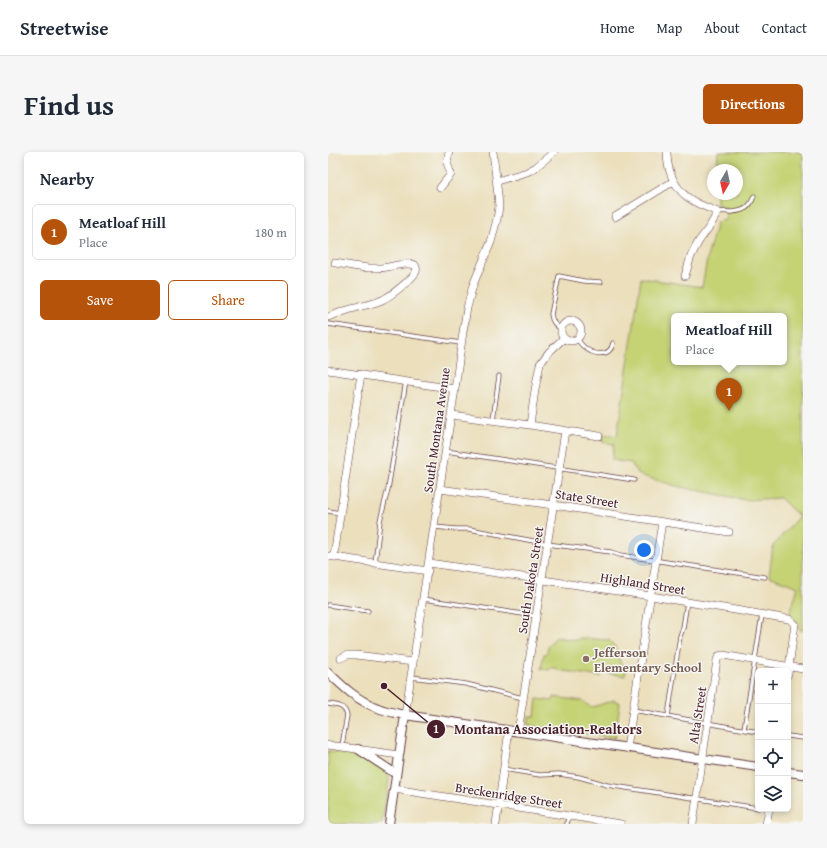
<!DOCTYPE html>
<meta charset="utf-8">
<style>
body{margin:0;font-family:"Gentium Book Plus",serif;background:#f6f6f7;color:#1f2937}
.controls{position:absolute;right:12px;bottom:12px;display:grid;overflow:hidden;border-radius:6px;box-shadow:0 2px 6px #0003}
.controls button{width:36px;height:36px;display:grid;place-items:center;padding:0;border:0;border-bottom:1px solid #e0e1e3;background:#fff;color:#1f2937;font:20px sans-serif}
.compass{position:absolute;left:379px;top:12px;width:36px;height:36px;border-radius:50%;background:#fff;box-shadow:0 2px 6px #0003;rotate:189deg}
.you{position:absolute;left:316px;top:398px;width:14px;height:14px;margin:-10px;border:3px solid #fff;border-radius:50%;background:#1a73e8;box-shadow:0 0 0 6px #1a73e833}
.badge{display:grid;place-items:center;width:26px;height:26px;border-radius:50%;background:#b45309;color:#fff;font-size:13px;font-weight:700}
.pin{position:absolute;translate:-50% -33px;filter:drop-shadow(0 1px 2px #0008)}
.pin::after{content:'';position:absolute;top:21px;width:14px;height:12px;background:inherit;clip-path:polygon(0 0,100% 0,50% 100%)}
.popup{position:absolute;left:343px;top:161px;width:116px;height:52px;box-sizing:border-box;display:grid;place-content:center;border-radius:6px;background:#fff;filter:drop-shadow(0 1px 3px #0005);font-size:13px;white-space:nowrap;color:#747a83}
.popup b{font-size:15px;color:#1f2937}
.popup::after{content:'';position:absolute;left:50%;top:100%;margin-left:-8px;border:8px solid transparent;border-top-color:#fff}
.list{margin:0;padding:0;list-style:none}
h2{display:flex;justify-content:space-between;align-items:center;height:52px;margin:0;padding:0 16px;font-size:17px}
h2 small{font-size:13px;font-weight:400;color:#747a83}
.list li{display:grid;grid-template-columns:26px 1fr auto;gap:12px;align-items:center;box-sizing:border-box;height:56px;margin:0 8px 8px;padding:0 8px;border:1px solid #e0e1e3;border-radius:6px}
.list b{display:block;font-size:15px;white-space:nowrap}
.list p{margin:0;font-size:13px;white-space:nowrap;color:#747a83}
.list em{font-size:13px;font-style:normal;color:#747a83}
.actions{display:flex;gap:8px;padding:12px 16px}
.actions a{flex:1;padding:9px 0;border:1px solid #b45309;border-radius:6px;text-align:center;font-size:14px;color:#b45309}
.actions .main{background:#b45309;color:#fff}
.icon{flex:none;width:22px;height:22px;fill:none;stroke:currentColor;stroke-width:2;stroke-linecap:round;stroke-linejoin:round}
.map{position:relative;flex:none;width:475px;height:672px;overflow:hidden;border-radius:6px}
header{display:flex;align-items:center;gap:24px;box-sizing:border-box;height:56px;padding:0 20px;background:#fff;border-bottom:1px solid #e0e1e3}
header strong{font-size:19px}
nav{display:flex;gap:22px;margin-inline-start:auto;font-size:14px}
.intro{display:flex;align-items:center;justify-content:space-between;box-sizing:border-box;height:96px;padding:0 24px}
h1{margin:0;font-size:28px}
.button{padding:10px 18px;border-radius:6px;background:#b45309;color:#fff;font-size:14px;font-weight:700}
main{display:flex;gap:24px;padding:0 24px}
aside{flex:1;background:#fff;border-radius:6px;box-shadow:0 2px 6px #0003}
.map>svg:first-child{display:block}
</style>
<header>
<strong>Streetwise</strong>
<nav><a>Home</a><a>Map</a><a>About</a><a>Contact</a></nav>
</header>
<div class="intro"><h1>Find us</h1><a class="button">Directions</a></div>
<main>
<aside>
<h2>Nearby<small></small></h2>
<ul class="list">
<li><span class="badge">1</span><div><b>Meatloaf Hill</b><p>Place</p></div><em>180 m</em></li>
</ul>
<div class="actions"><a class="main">Save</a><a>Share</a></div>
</aside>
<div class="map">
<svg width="475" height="672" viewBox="0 0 475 672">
<rect width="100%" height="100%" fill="#f6f6f2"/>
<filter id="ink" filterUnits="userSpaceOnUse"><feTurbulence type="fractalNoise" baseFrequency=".025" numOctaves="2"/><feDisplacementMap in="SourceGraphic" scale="8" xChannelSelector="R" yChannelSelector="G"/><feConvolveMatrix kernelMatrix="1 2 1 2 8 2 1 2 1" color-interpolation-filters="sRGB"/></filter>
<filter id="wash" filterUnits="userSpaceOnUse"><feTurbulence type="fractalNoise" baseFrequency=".012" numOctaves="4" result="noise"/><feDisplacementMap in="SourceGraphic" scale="16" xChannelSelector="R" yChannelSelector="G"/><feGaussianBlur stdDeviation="0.9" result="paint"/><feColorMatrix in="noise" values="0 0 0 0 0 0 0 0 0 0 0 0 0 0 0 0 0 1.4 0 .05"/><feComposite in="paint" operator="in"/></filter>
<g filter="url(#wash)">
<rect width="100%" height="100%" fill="#ebdfbc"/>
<path fill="#c5d374" stroke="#887950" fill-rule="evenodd" d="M390,0H475V479L472,478L470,470L461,464L470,435L441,424L445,394L471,364L452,346L418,348L348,334L311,323L303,311L284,308L286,292L274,290L275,282L289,284L313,126L374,135L380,102L389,70L398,68L397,54L389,53V42H409V18H389ZM346,164H456V210H346Z
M228,485L249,488L252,486L281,488L288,496L293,513L298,514L297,524L274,520L273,525L230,518L228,516H223L221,518L213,517L216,502H218L221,493Z
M226,545L254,549L261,554L265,555L286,548L292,551L287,586L220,576V577L208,575V574L200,573L201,564H207L209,547L225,549Z
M0,599L38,605L60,621L61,628L54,672H0Z"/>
</g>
<g filter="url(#ink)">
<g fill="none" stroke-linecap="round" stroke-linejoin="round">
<g stroke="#623c41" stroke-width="5">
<path id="service" d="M390,60C395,59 399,60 404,60C416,59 422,56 426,44
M0,172L133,191
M233,177C227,173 224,170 223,162L231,124L256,129L273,130
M249,187C251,189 253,193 256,195C265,203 282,206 285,191
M165,268L171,224
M118,299L306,328
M0,359L12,361
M106,375L128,377H141L211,390L219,392L283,400L292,403L437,425
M47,411L52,369L60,337L78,229
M95,447L208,464
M0,453L40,459
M83,525L138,532L195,546
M0,552C9,553 16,553 19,563L14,594
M305,558L430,580
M340,564L352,484L355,476L359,450
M416,577L434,463
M460,584L475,586
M175,617L212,623L231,622L251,625L269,630L279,633L430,656
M239,672L240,664"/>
</g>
<g stroke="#623c41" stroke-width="8">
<path id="minor" d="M339,0C339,21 348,40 367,50C374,54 383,57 390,60L382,74L371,89L363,104L357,124
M169,29L199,20L208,15L226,0
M112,36L123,22L119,11L121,0
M287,65L346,29
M0,165C9,162 18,158 27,156C36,153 47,152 56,147C66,142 73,135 81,128C86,123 91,119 87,113C75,109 63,116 50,116C36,117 21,113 7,111
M233 179a10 10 0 1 1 20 0a10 10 0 1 1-20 0Z
M0,218L127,237
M123,263L202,273L271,284
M202,273L207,238L212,212L221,200L236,186
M112,337L225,353L401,380
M0,404L100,419
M6,404L33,222
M101,411L323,444L461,467L467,472L460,522
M13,506L19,503H28L85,510
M77,563L127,237L135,180L139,156L145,133L163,90L169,67L171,55L170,43L165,0
M190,580L237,279
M0,593L71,603
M299,596L334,370
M66,637L293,672
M168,672L181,578
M365,672L389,508L391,504L395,503L475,517
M438,672L441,657"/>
</g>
<g stroke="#623c41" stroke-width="10">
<path id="tertiary" d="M0,520C15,535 30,549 50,556C59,560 68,561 77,563L430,615
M30,597L68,622
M460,620L475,622
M61,672L77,563"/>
</g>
<use href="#service" stroke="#fff" stroke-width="3.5"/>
<use href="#minor" stroke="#fff" stroke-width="7"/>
<use href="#tertiary" stroke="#fff" stroke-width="8"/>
</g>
</g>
<circle fill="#8d6e63" stroke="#f6f6f2" stroke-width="1.5" cx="258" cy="507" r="4"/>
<g text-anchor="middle" stroke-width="3" stroke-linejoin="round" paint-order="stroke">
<g font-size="13" fill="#4a1f2b" stroke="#f6f6f2">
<text transform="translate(108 278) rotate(-82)" y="5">South Montana Avenue</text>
<text transform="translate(259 346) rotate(9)" y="5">State Street</text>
<text transform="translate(202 428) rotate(-81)" y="5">South Dakota Street</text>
<text transform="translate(315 431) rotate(9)" y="5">Highland Street</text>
<text transform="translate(369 563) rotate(-81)" y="5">Alta Street</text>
<text transform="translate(181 643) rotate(9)" y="5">Breckenridge Street</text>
</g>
<g font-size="13" font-weight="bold" fill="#785e54" stroke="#f6f6f2" text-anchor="start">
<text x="266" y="505">Jefferson<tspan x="266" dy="15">Elementary School</tspan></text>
</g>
</g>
<path fill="none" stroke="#4a1f2b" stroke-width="1.5" d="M56 534L108 577"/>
<g fill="#4a1f2b" stroke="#f6f6f2" stroke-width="1.5">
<circle cx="56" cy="534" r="4"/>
<circle cx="108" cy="577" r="10"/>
</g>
<g font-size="12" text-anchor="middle" font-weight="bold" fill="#fff">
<text x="108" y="581">1</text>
</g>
<g font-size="14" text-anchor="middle" font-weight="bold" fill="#4a1f2b" stroke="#f6f6f2" stroke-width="3" stroke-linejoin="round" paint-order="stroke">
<text x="220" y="582">Montana Association-Realtors</text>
</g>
</svg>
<div class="controls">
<button>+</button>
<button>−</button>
<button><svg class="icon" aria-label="locate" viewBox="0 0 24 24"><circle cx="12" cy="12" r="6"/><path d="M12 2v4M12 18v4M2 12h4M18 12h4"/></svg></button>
<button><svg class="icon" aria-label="layers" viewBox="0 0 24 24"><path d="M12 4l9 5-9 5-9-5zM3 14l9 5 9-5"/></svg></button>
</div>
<svg class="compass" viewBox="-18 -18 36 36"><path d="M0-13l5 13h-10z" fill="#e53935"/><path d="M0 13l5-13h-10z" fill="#747a83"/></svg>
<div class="you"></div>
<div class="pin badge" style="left:401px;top:259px">1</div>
<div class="popup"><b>Meatloaf Hill</b>Place</div>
</div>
</main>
